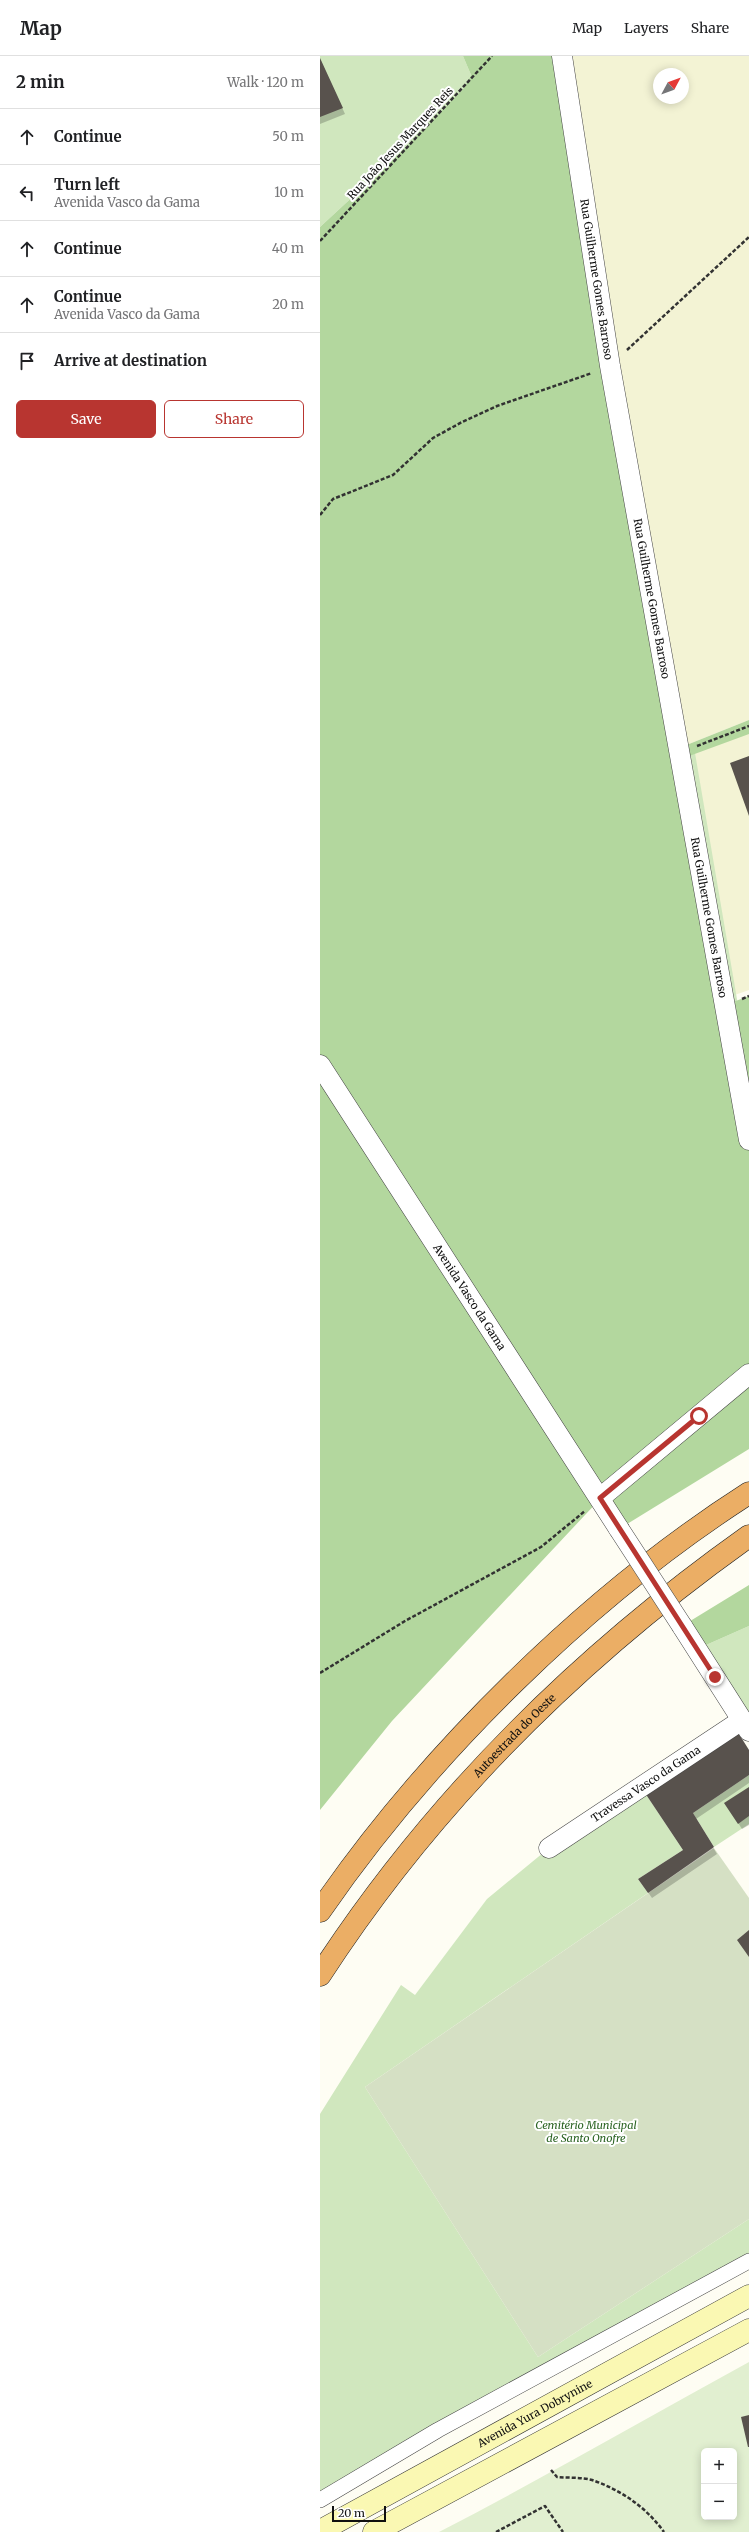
<!DOCTYPE html>
<meta charset="utf-8">
<style>
body{margin:0;font-family:Merriweather,serif;background:#f2f2f2;color:#202124}
.controls{position:absolute;right:12px;bottom:12px;display:grid;overflow:hidden;border-radius:6px;box-shadow:0 2px 10px #0003}
.controls button{width:36px;height:36px;display:grid;place-items:center;padding:0;border:0;border-bottom:1px solid #e0e0e0;background:#fff;color:#202124;font:20px sans-serif}
.compass{position:absolute;left:333px;top:12px;width:36px;height:36px;border-radius:50%;background:#fff;box-shadow:0 2px 10px #0003;rotate:49deg}
.scale{position:absolute;left:12px;bottom:10px;width:54px;box-sizing:border-box;padding-left:4px;border:2px solid #101010;border-top:0;font-size:11px;line-height:14px;white-space:nowrap;color:#101010;-webkit-text-stroke:3px #fff;paint-order:stroke}
.stop{position:absolute;width:12px;height:12px;margin:-9px;border:3px solid #b83530;border-radius:50%;background:#fff}
.stop.end{background:#b83530;border-color:#fff;box-shadow:0 1px 4px #0008}
.list{margin:0;padding:0;list-style:none}
h2{display:flex;justify-content:space-between;align-items:center;height:52px;margin:0;padding:0 16px;font-size:17px}
h2 small{font-size:13px;font-weight:400;color:#757577}
.list li{display:grid;grid-template-columns:26px 1fr auto;gap:12px;align-items:center;box-sizing:border-box;height:56px;padding:0 16px;border-top:1px solid #e0e0e0}
.list b{display:block;font-size:15px;white-space:nowrap}
.list p{margin:0;font-size:13px;white-space:nowrap;color:#757577}
.list em{font-size:13px;font-style:normal;color:#757577}
.actions{display:flex;gap:8px;padding:12px 16px}
.actions a{flex:1;padding:9px 0;border:1px solid #b83530;border-radius:6px;text-align:center;font-size:14px;color:#b83530}
.actions .main{background:#b83530;color:#fff}
.icon{flex:none;width:22px;height:22px;fill:none;stroke:currentColor;stroke-width:2;stroke-linecap:round;stroke-linejoin:round}
.map{position:relative;flex:none;width:429px;height:2476px;overflow:hidden}
header{display:flex;align-items:center;gap:24px;box-sizing:border-box;height:56px;padding:0 20px;background:#fff;border-bottom:1px solid #e0e0e0}
header strong{font-size:19px}
nav{display:flex;gap:22px;margin-inline-start:auto;font-size:14px}
main{display:flex}
aside{flex:1;background:#fff}
.map>svg:first-child{display:block}
</style>
<header>
<strong>Map</strong>
<nav><a>Map</a><a>Layers</a><a>Share</a></nav>
</header>
<main>
<aside>
<h2>2 min<small>Walk · 120 m</small></h2>
<ul class="list">
<li><svg class="icon" aria-label="ahead" viewBox="0 0 24 24"><path d="M12 20V5M6 11l6-6 6 6"/></svg><div><b>Continue</b></div><em>50 m</em></li>
<li><svg class="icon" aria-label="left" viewBox="0 0 24 24"><path d="M17 20v-9H6M10 6l-5 5 5 5"/></svg><div><b>Turn left</b><p>Avenida Vasco da Gama</p></div><em>10 m</em></li>
<li><svg class="icon" aria-label="ahead" viewBox="0 0 24 24"><path d="M12 20V5M6 11l6-6 6 6"/></svg><div><b>Continue</b></div><em>40 m</em></li>
<li><svg class="icon" aria-label="ahead" viewBox="0 0 24 24"><path d="M12 20V5M6 11l6-6 6 6"/></svg><div><b>Continue</b><p>Avenida Vasco da Gama</p></div><em>20 m</em></li>
<li><svg class="icon" aria-label="arrive" viewBox="0 0 24 24"><path d="M6 21V4h12l-3 4 3 4H6"/></svg><div><b>Arrive at destination</b></div></li>
</ul>
<div class="actions"><a class="main">Save</a><a>Share</a></div>
</aside>
<div class="map">
<svg width="429" height="2476" viewBox="0 0 429 2476">
<rect width="100%" height="100%" fill="#fefdf3"/>
<path fill="#f3f3d4" fill-rule="evenodd" d="M242,0H429V664L359,692ZM339,18H363V42H339Z
M429,677V934L409,941L368,699Z"/>
<path fill="#d0e7be" d="M0,0H143L151,19L144,32L81,96L0,171Z
M360,697H375L418,949L406,954Z
M429,1570V1674L377,1593Z
M429,1719V1768L394,1791L373,1757Z
M321,1731L363,1794L318,1823L328,1837L45,2031L218,2301L429,2163V2205L0,2444V2058L81,1929L95,1939L167,1843L229,1792Z"/>
<path fill="#b3d79e" d="M143,0H242L359,692L429,664V678L361,703L405,949L429,940V1393L299,1473L280,1443L72,1665L0,1754V171L81,96L144,32L151,19Z
M429,1529V1570L377,1593L362,1570Z"/>
<path fill="#d5e0c4" d="M394,1792L429,1842V2163L218,2301L45,2031Z"/>
<path fill="#e1efd0" fill-rule="evenodd" d="M429,2306V2476H119C224,2422 326,2362 429,2306ZM384,2395H414V2461H384Z"/>
<path fill="#0003" d="M0,3L25,58L0,68Z
M429,1696V1727L376,1763L397,1798L332,1842L323,1829L364,1795L326,1737Z
M429,1732V1769L422,1773L409,1753Z"/>
<path fill="#58524d" d="M0,2L23,52L0,61Z
M429,700V760L410,707Z
M414,1670L429,1694V1719L373,1757L394,1791L328,1837L318,1823L363,1794L321,1731Z
M429,1731V1760L418,1768L404,1747Z
M429,1874V1901L417,1884Z
M429,2359V2391H428L421,2361Z"/>
<g fill="none" stroke-linecap="round" stroke-linejoin="round">
<g stroke="#434343" stroke-width="16">
<path id="pedestrian" d="M0,2444L118,2374L429,2205"/>
</g>
<g stroke="#434343" stroke-width="21">
<g id="minor">
<path id="s1" d="M242,0L290,310L429,1084"/>
<path id="s2" d="M0,1009L299,1473"/>
<path d="M280,1442L429,1318"/>
<path d="M362,1570L429,1675"/>
<path id="s3" d="M229,1792L422,1664"/>
</g>
</g>
<g stroke="#323232" stroke-width="23">
<g id="secondary">
<path id="s4" d="M0,2475L429,2240"/>
<path d="M54,2476L429,2274"/>
</g>
</g>
<g stroke="#212121" stroke-width="23">
<g id="motorway">
<path d="M0,1855C108,1698 268,1540 429,1437"/>
<path id="s5" d="M0,1919C113,1745 260,1600 429,1480"/>
</g>
</g>
<path stroke="#323232" stroke-width="2.5" stroke-dasharray="4 2" stroke-linecap="butt" d="M0,185L172,0
M307,294L429,181
M0,459L13,443L73,419L113,382L142,366L177,350L272,317
M377,690L429,670
M422,943L429,940
M0,1617L85,1565L221,1491L265,1455
M231,2414L237,2421C248,2422 261,2421 272,2424C301,2434 326,2451 344,2476
M176,2476L225,2450L243,2476"/>
<use href="#pedestrian" stroke="#fff" stroke-width="15"/>
<use href="#minor" stroke="#fff" stroke-width="20"/>
<use href="#secondary" stroke="#faf8b3" stroke-width="22"/>
<use href="#motorway" stroke="#ebae65" stroke-width="22"/>
<g stroke="#434343" stroke-width="21" stroke-linecap="butt">
<path id="minor-bridge" d="M299,1473L362,1570"/>
</g>
<use href="#minor-bridge" stroke="#fff" stroke-width="20"/>
</g>
<g fill="none" stroke-linecap="round" stroke-linejoin="round">
<path stroke="#b83530" stroke-width="5" d="M379,1360L280,1442L395,1621"/>
</g>
<g text-anchor="middle" stroke-width="4" stroke-linejoin="round" paint-order="stroke">
<g font-size="11" fill="#101010" stroke="#fff">
<text transform="translate(80 87) rotate(-47)" y="4">Rua João Jesus Marques Reis</text>
<text dy="4" stroke="none"><textPath href="#s1" startOffset="226">Rua Guilherme Gomes Barroso</textPath></text>
<text dy="4" stroke="none"><textPath href="#s1" startOffset="550">Rua Guilherme Gomes Barroso</textPath></text>
<text dy="4" stroke="none"><textPath href="#s1" startOffset="874">Rua Guilherme Gomes Barroso</textPath></text>
<text dy="4" stroke="none"><textPath href="#s2" startOffset="276">Avenida Vasco da Gama</textPath></text>
<text dy="4" stroke="none"><textPath href="#s5" startOffset="309">Autoestrada do Oeste</textPath></text>
<text dy="4" stroke="none"><textPath href="#s3" startOffset="116">Travessa Vasco da Gama</textPath></text>
<text dy="4" stroke="none"><textPath href="#s4" startOffset="245">Avenida Yura Dobrynine</textPath></text>
</g>
<g font-size="11" font-style="italic" fill="#2b6423" stroke="#fff">
<text x="266" y="2073">Cemitério Municipal<tspan x="266" dy="13">de Santo Onofre</tspan></text>
</g>
</g>
</svg>
<div class="controls">
<button>+</button>
<button>−</button>
</div>
<svg class="compass" viewBox="-18 -18 36 36"><path d="M0-13l5 13h-10z" fill="#e53935"/><path d="M0 13l5-13h-10z" fill="#757577"/></svg>
<div class="scale">20 m</div>
<div class="stop" style="left:379px;top:1360px"></div>
<div class="stop end" style="left:395px;top:1621px"></div>
</div>
</main>
